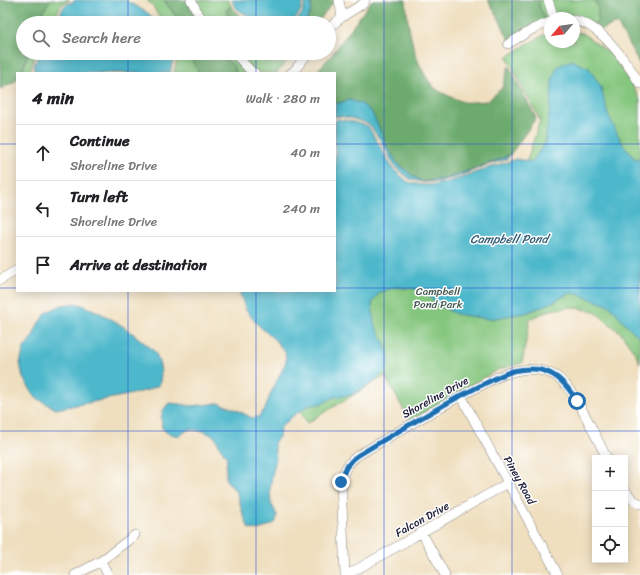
<!DOCTYPE html>
<meta charset="utf-8">
<style>
body{margin:0;font-family:Sriracha,sans-serif;background:#f2f2f2;color:#202124}
.controls{position:absolute;right:12px;bottom:12px;display:grid;overflow:hidden;border-radius:0px;box-shadow:0 2px 10px #0003}
.controls button{width:36px;height:36px;display:grid;place-items:center;padding:0;border:0;border-bottom:1px solid #e0e0e0;background:#fff;color:#202124;font:20px sans-serif}
.compass{position:absolute;left:544px;top:12px;width:36px;height:36px;border-radius:50%;background:#fff;box-shadow:0 2px 10px #0003;rotate:241deg}
.stop{position:absolute;width:12px;height:12px;margin:-9px;border:3px solid #1f6fb2;border-radius:50%;background:#fff}
.stop.end{background:#1f6fb2;border-color:#fff;box-shadow:0 1px 4px #0008}
.list{margin:0;padding:0;list-style:none}
h2{display:flex;justify-content:space-between;align-items:center;height:52px;margin:0;padding:0 16px;font-size:17px}
h2 small{font-size:13px;font-weight:400;color:#757577}
.list li{display:grid;grid-template-columns:26px 1fr auto;gap:12px;align-items:center;box-sizing:border-box;height:56px;padding:0 16px;border-top:1px solid #e0e0e0}
.list b{display:block;font-size:15px;white-space:nowrap}
.list p{margin:0;font-size:13px;white-space:nowrap;color:#757577}
.list em{font-size:13px;font-style:normal;color:#757577}
.icon{flex:none;width:22px;height:22px;fill:none;stroke:currentColor;stroke-width:2;stroke-linecap:round;stroke-linejoin:round}
.map{position:relative;flex:none;width:640px;height:575px;overflow:hidden}
.search{position:absolute;background:#fff;box-shadow:0 2px 10px #0003;left:16px;top:16px;width:320px;height:44px;display:flex;align-items:center;gap:10px;box-sizing:border-box;padding:0 14px;border-radius:22px;color:#757577;font-size:15px}
.panel{position:absolute;background:#fff;box-shadow:0 2px 10px #0003;left:16px;top:72px;width:320px;height:220px;border-radius:0px}
.map>svg:first-child{display:block}
</style>
<div class="map">
<svg width="640" height="575" viewBox="0 0 640 575">
<rect width="100%" height="100%" fill="#fff"/>
<filter id="ink" filterUnits="userSpaceOnUse"><feTurbulence type="fractalNoise" baseFrequency=".025" numOctaves="2"/><feDisplacementMap in="SourceGraphic" scale="8" xChannelSelector="R" yChannelSelector="G"/><feConvolveMatrix kernelMatrix="1 2 1 2 8 2 1 2 1" color-interpolation-filters="sRGB"/></filter>
<filter id="wash" filterUnits="userSpaceOnUse"><feTurbulence type="fractalNoise" baseFrequency=".012" numOctaves="4" result="noise"/><feDisplacementMap in="SourceGraphic" scale="16" xChannelSelector="R" yChannelSelector="G"/><feGaussianBlur stdDeviation="0.9" result="paint"/><feColorMatrix in="noise" values="0 0 0 0 0 0 0 0 0 0 0 0 0 0 0 0 0 1.4 0 .05"/><feComposite in="paint" operator="in"/></filter>
<g filter="url(#wash)">
<rect width="100%" height="100%" fill="#efdfbf"/>
<path fill="#85c67e" stroke="#54745c" d="M51,0H70L61,5L54,20L51,23H37L48,3Z
M147,0H165V2L175,15L179,23H162L154,8Z
M186,0H228L231,6L226,10L231,23H197Z
M539,0H594L598,7V22L594,24C576,16 564,13 545,20L539,6Z
M550,32V42H574V32L582,33L611,54L628,77L640,100V363L636,354L621,333L594,311L571,307L551,310L530,319L522,363L497,370L410,421L385,376L307,423L291,395L335,291L424,206L519,185L540,120L507,57L527,44Z
M28,53H37L32,64L30,73H22Z
M177,53H188L199,73H174L178,55Z
M216,53H250L252,56L279,60L291,55L277,73H237L232,64Z"/>
<path fill="#6cab6d" stroke="#476654" d="M0,0H51L48,3L37,23H23V53H28L22,73H17V80L0,89Z
M165,0H186L197,23H179L175,15L165,2Z
M311,0H335L317,23H305L311,11Z
M372,0H406C407,27 415,69 436,89C439,92 458,100 463,102C469,103 481,101 488,101L502,88L509,66L536,118L510,155L493,162L448,178L423,182L414,177L398,164L387,147L377,123L350,100L335,104V73H315L331,56Z
M488,0H539V6L545,20L509,40L501,23Z
M594,0H640V65L618,25L614,24L604,29L601,30L594,24L598,22V7Z
M231,6C232,9 235,10 237,13C244,21 241,20 251,23H231L226,10Z
M188,53H216L232,64L237,73H199Z
M250,53H293C283,64 265,58 252,56Z"/>
<path fill="#4eb8cb" stroke="#386d83" d="M76,0H125L148,13L157,23H56L64,6Z
M232,0H303V1C301,8 300,16 293,20C279,30 248,18 236,8C234,6 233,3 232,0Z
M306,0H311V11L305,23H294L302,14Z
M40,53H173L174,55L170,73H34V65Z
M571,60L589,68L601,87L608,114L622,143L635,159L640,158V338L626,324L610,306L577,294L570,293L551,303L526,313L489,319L456,314L437,304L426,294L415,289L395,287L379,293L372,303L374,323L384,342L389,359L387,369L375,381L351,395L334,397L324,403L307,406L293,416L280,428L279,437L274,443L276,458L272,475L270,491L271,503L277,515L276,522C265,528 261,531 249,529L243,514L237,493L226,480V468L227,457L221,449L215,437L204,431L189,429L179,436L167,433L162,428C161,416 160,412 169,403L179,404L192,406L219,403L235,409L252,418L258,417L265,409L270,395L286,362L285,352L275,340L257,324L246,310L239,291H335V121L337,119L350,121L368,126L378,143L393,169L408,182L421,185H436L458,179L485,169L516,159L532,162L545,143L551,101L552,81L557,67Z
M350,100L362,104L372,113L377,123L387,147L398,164L414,177L423,182L448,178L493,162L510,155L507,159L484,166L457,177L436,182H421L410,179L395,167L381,141L369,124L351,118L338,116L335,117V104Z
M76,303C102,312 120,323 141,340C145,344 152,348 155,352C160,362 163,374 159,385L148,390L128,395L56,409L36,398L23,378L20,363L24,348L33,336L38,324L47,312L62,305Z"/>
</g>
<g filter="url(#ink)">
<g fill="none" stroke-linecap="round" stroke-linejoin="round">
<g stroke="#88807d" stroke-width="10">
<path id="minor" d="M191,0L199,15L206,23
M339,0L342,17
M548,0L554,18
M574,20C602,25 626,61 640,84
M329,28L342,17L364,3L365,0
M508,44L533,29L550,22
M234,53L252,72L255,73
M291,73L294,71L308,53
M0,280L17,270
M461,396L558,575
M625,490L633,500L640,504
M422,533L445,575
M101,561L108,575
M75,575L101,561L135,535
M345,575L341,482C344,470 347,464 357,456C396,433 435,409 476,388C488,382 501,374 515,371C528,368 543,369 556,376C577,391 594,435 607,458
M347,575L508,483"/>
</g>
<use href="#minor" stroke="#fff" stroke-width="9"/>
</g>
</g>
<g fill="none" stroke-linecap="round" stroke-linejoin="round" filter="url(#ink)">
<path stroke="#1f6fb2" stroke-width="5" d="M341,482C344,470 347,464 357,456C396,433 434,409 474,389C487,383 500,375 513,371C522,369 532,368 541,370C558,374 568,387 577,401"/>
</g>
<path fill="none" stroke="#1d4ed8" stroke-width="1" stroke-opacity="0.55" d="M128,0V23M256,0V23M384,0V575M512,0V575M128,53V73M256,53V73M0,144H17M335,144H640M0,288H17M335,288H640M128,291V575M256,291V575M0,431H640"/>
<g text-anchor="middle" stroke-width="3" stroke-linejoin="round" paint-order="stroke">
<g font-size="11" fill="#455b52" stroke="#fff">
<text x="438" y="295">Campbell<tspan x="438" dy="13">Pond Park</tspan></text>
</g>
<g font-size="11" fill="#22223b" stroke="#fff">
<text transform="translate(435 397) rotate(-29)" y="4">Shoreline Drive</text>
<text transform="translate(520 480) rotate(61)" y="4">Piney Road</text>
<text transform="translate(422 519) rotate(-29)" y="4">Falcon Drive</text>
</g>
<g font-size="12" font-style="italic" fill="#345e75" stroke="#fff">
<text x="509" y="243">Campbell Pond</text>
</g>
</g>
</svg>
<div class="controls">
<button>+</button>
<button>−</button>
<button><svg class="icon" aria-label="locate" viewBox="0 0 24 24"><circle cx="12" cy="12" r="6"/><path d="M12 2v4M12 18v4M2 12h4M18 12h4"/></svg></button>
</div>
<svg class="compass" viewBox="-18 -18 36 36"><path d="M0-13l5 13h-10z" fill="#e53935"/><path d="M0 13l5-13h-10z" fill="#757577"/></svg>
<div class="stop" style="left:577px;top:401px"></div>
<div class="stop end" style="left:341px;top:482px"></div>
<div class="search"><svg class="icon" aria-label="search" viewBox="0 0 24 24"><circle cx="10" cy="10" r="6"/><path d="M15 15l6 6"/></svg>Search here</div>
<section class="panel">
<h2>4 min<small>Walk · 280 m</small></h2>
<ul class="list">
<li><svg class="icon" aria-label="ahead" viewBox="0 0 24 24"><path d="M12 20V5M6 11l6-6 6 6"/></svg><div><b>Continue</b><p>Shoreline Drive</p></div><em>40 m</em></li>
<li><svg class="icon" aria-label="left" viewBox="0 0 24 24"><path d="M17 20v-9H6M10 6l-5 5 5 5"/></svg><div><b>Turn left</b><p>Shoreline Drive</p></div><em>240 m</em></li>
<li><svg class="icon" aria-label="arrive" viewBox="0 0 24 24"><path d="M6 21V4h12l-3 4 3 4H6"/></svg><div><b>Arrive at destination</b></div></li>
</ul>
</section>
</div>
